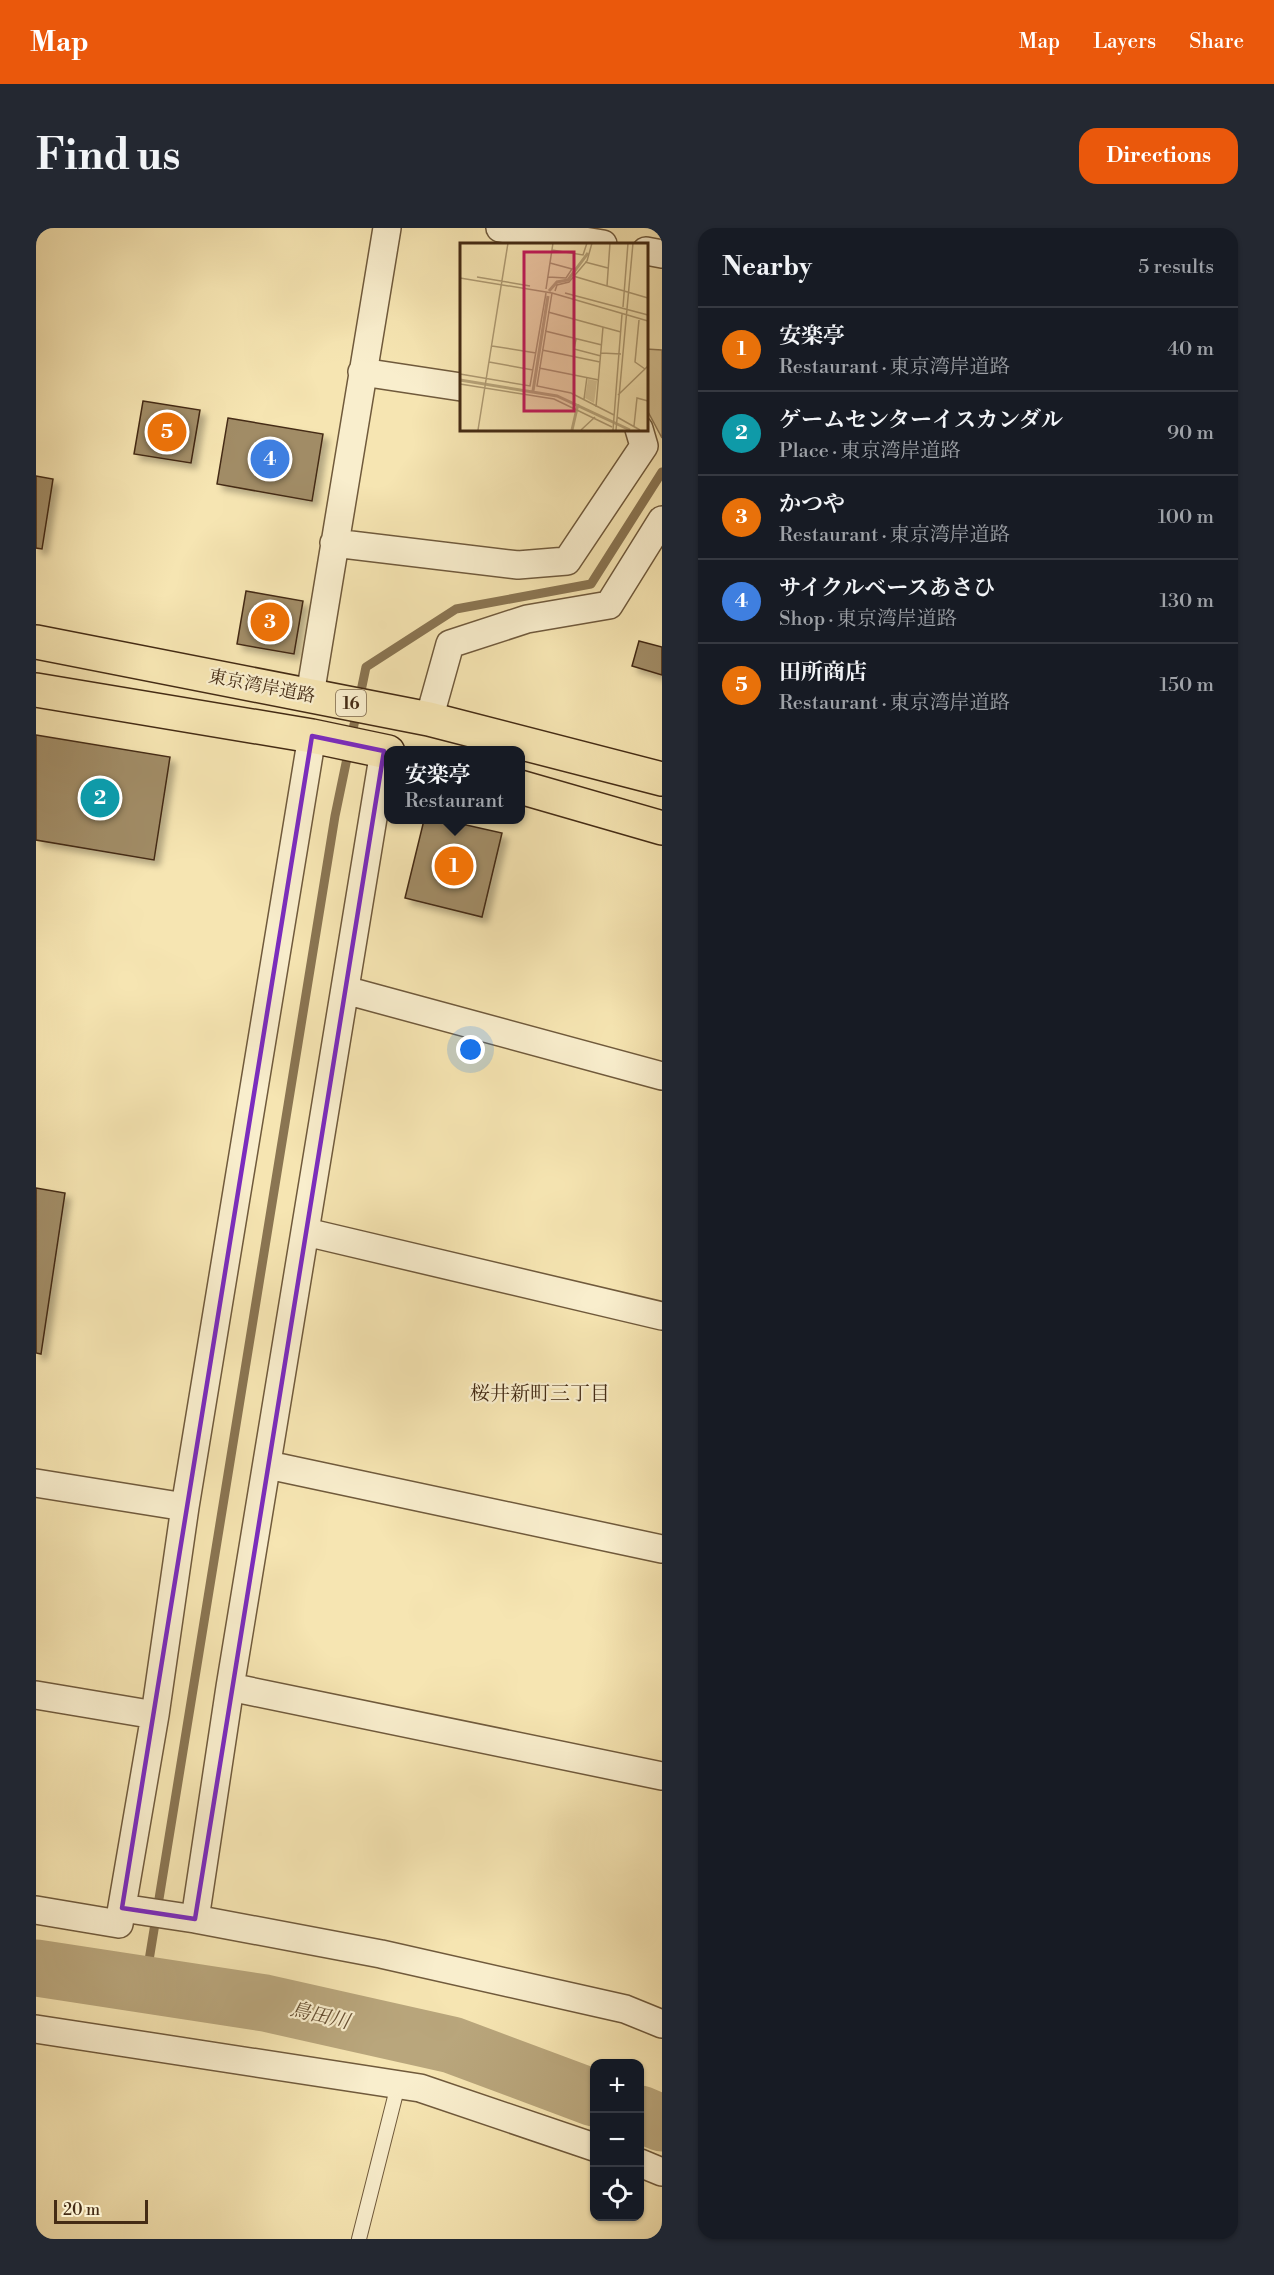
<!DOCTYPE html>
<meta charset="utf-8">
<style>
body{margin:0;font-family:"Libre Bodoni","Noto Serif JP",serif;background:#242831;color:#f1f3f6}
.controls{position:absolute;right:18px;bottom:18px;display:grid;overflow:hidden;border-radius:12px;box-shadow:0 2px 4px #0004}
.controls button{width:54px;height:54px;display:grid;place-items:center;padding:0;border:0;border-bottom:2px solid #363941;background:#171b24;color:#f1f3f6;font:30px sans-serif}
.scale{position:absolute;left:18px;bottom:15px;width:94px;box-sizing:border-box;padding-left:6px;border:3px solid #442b14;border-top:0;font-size:16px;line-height:21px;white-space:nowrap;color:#442b14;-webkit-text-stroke:4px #f9eecd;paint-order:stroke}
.you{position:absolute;left:435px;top:822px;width:21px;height:21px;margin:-15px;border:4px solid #fff;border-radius:50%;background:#1a73e8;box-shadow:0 0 0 9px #1a73e833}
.badge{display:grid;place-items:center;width:39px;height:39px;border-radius:50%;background:#ea580c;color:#fff;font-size:20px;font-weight:700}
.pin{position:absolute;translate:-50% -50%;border:3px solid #fff;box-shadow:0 2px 6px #0006}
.popup{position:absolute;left:348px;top:518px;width:141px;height:78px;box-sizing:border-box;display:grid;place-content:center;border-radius:12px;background:#171b24;filter:drop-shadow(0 2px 4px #0005);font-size:20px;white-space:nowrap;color:#9ea1a6}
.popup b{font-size:22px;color:#f1f3f6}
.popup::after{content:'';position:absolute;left:50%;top:100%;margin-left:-12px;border:12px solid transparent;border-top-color:#171b24}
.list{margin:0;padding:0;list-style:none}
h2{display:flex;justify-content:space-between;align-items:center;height:78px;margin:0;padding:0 24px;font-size:26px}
h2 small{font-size:20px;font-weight:400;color:#9ea1a6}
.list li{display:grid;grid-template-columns:39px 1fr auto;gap:18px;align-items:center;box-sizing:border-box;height:84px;padding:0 24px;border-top:2px solid #363941}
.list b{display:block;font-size:22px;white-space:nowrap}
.list p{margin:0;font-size:20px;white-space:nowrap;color:#9ea1a6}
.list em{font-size:20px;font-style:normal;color:#9ea1a6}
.icon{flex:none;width:33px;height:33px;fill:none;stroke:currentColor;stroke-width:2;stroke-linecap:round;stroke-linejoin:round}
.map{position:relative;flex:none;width:626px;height:2011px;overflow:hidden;border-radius:18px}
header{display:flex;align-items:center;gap:36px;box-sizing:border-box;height:84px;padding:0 30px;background:#ea580c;color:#fff}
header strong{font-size:28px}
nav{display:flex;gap:33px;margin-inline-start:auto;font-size:21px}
.intro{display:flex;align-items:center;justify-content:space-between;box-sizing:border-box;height:144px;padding:0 36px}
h1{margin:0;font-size:42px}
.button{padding:15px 27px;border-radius:18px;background:#ea580c;color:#fff;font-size:21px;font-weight:700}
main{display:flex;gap:36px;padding:0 36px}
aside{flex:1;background:#171b24;border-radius:18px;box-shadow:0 2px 4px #0004}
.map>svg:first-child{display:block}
</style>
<header>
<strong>Map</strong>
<nav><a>Map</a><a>Layers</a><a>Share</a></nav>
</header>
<div class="intro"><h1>Find us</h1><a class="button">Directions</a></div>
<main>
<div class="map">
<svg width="626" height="2011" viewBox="0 0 626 2011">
<defs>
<filter id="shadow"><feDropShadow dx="5.5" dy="5.5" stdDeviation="3" flood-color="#0004"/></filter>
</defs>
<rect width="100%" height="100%" fill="#f6e5b2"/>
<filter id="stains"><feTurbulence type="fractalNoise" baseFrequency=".00333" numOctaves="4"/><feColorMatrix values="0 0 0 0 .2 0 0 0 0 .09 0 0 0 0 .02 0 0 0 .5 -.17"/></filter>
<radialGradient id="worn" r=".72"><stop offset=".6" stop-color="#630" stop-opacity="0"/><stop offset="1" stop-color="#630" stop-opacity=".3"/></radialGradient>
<path fill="#d8c597" stroke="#8e7856" stroke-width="1.5" d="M610,121L626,122V210L610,180Z"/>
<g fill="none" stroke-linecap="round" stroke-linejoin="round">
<path stroke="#8a7552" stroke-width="9" d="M109,1757L299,588L330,439L420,381L555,356L626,244"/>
<path stroke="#b9a67c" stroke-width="57" d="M0,1740L229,1775L416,1817L558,1870
M604,1886L626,1895"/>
</g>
<path fill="#a18c66" stroke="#442b14" stroke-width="1.5" filter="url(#shadow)" d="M107,173L164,182L155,235L98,226Z
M192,190L287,206L276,273L181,256Z
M0,248L17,251L6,321L0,320Z
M210,363L267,373L258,426L201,416Z
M603,413L626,419V447L596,438Z
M0,507L134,529L118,632L0,612Z
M388,592H408L466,605L446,689L369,670Z
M0,960L29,965L5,1126L0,1125Z"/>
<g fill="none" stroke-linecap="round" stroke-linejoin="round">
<g stroke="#705a3c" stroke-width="16">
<path id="service" d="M323,2011L362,1857"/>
</g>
<g stroke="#705a3c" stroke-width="30">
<path id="minor" d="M464,0L567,16
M610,23L626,26
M326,144L425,159
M298,315L482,337L531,333L608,218L603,201
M274,467L351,0
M393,491L414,416L491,391L573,377L626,292
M348,523L194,1459L159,1691L345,1726L589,1781L626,1796
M309,762L626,848
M270,1004L626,1088
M232,1237L626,1321
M0,1255L149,1279
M194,1459L626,1548
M0,1467L119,1487
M86,1680L159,1691
M0,1682L83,1696L119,1487L149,1279L276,508
M0,1801L384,1860L558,1919
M604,1935L626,1944"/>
</g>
<g stroke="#442b14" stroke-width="36">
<path id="trunk" d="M0,414L393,491L626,551
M0,462L276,508L352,524
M484,559L626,600"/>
</g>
<use href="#service" stroke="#f9eecd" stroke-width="14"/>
<use href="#minor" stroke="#f9eecd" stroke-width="27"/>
<use href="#trunk" stroke="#f6e5b2" stroke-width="33"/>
</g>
<path fill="none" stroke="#7b2cbf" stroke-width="4.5" stroke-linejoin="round" d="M276,508L348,523L159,1691L86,1680Z"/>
<g text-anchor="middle" stroke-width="4.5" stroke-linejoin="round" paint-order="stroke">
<rect fill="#f9eecd" stroke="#7a664c" stroke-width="1.5" x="300" y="462" width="30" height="26" rx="4.5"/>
<g font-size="16" font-weight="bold" fill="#442b14">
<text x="315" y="481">16</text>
</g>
<g font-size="18" fill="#442b14" stroke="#f9eecd">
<text transform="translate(226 458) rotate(11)" y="6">東京湾岸道路</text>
</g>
<g font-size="20" fill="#442b14" stroke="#f9eecd">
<text x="504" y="1172">桜井新町三丁目</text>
</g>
<g font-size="20" font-style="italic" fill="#675033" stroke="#f9eecd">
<text transform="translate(284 1787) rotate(13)" y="7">鳥田川</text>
</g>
</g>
<g transform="translate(424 15)">
<rect width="188" height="188" fill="#f6e5b2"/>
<path d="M128,136L137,138L134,160L125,155Z" fill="#d8c597"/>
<path fill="none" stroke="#b9a67c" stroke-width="3" d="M89,48L97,39L108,37L128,10M0,137L97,153L170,187M73,148L88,53M112,187L118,161"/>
<path fill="none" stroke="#af9b73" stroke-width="1.5" d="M92,7L123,12L127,0M125,19L148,25M113,33L188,55M17,34L70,43M88,34L106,35L112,26L90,20M0,35L92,50L188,78M147,43L150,0M86,46L93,0M95,48L97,42L109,39L127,18L132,0M92,50L77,143L111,150L154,172M105,50L188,72M163,64L168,0M88,69L161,89M179,77L175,119L185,126M85,88L142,102M116,96L114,106L141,113M32,103L76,110M82,107L140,119M141,110L161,111M29,119L73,127M79,125L139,137M0,131L70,143L86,50M0,141L94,156L152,184M158,152L188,123M124,156L127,134M136,164L143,84M157,174L180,187M174,183L177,155L188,158M18,187L48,0M121,187L135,174M153,187L162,71M156,187L173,0"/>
<path fill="#c2185b" fill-opacity="0.15" stroke="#c2185b" stroke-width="3" d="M64,9H114V168H64Z"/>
<rect width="188" height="188" fill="none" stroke="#442b14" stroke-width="3"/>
</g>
<rect width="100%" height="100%" filter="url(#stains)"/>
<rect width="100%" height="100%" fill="url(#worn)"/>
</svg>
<div class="controls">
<button>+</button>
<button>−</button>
<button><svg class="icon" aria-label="locate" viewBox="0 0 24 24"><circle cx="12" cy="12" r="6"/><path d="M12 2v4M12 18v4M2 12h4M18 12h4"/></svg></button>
</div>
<div class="scale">20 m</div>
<div class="you"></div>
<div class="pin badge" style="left:418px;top:638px;background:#e8710a">1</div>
<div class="popup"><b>安楽亭</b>Restaurant</div>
<div class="pin badge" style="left:64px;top:570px;background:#0f9aa8">2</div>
<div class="pin badge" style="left:234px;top:394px;background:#e8710a">3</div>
<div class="pin badge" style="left:234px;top:231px;background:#3f7fe0">4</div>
<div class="pin badge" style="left:131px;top:204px;background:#e8710a">5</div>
</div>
<aside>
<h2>Nearby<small>5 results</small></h2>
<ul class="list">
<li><span class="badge" style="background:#e8710a">1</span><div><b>安楽亭</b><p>Restaurant · 東京湾岸道路</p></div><em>40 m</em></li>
<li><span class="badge" style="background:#0f9aa8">2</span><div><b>ゲームセンターイスカンダル</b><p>Place · 東京湾岸道路</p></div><em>90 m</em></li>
<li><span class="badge" style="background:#e8710a">3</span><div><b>かつや</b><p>Restaurant · 東京湾岸道路</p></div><em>100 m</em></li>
<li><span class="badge" style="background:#3f7fe0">4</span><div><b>サイクルベースあさひ</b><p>Shop · 東京湾岸道路</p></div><em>130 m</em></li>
<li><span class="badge" style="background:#e8710a">5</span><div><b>田所商店</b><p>Restaurant · 東京湾岸道路</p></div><em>150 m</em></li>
</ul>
</aside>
</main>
